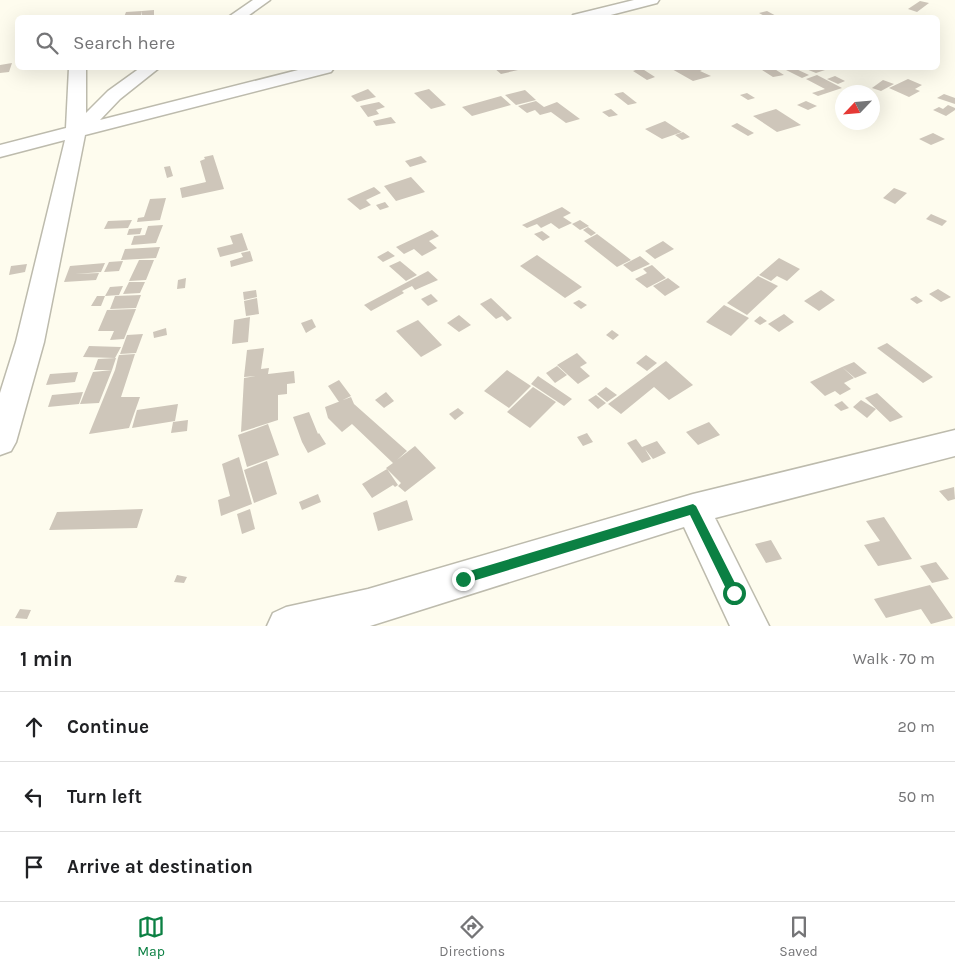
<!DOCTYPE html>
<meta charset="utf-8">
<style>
body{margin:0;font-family:Karla,sans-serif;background:#f6f6f6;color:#202124}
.compass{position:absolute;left:835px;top:85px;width:45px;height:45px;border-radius:50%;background:#fff;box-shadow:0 5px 20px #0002;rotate:244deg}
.stop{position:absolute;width:15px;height:15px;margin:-11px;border:4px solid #0b8043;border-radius:50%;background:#fff}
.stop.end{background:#0b8043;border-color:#fff;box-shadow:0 1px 5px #0008}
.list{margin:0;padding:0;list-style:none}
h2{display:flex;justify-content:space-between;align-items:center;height:65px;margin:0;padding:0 20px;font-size:21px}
h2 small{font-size:16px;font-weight:400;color:#757577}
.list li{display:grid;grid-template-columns:32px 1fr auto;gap:15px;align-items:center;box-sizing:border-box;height:70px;padding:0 20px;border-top:1px solid #e0e0e0}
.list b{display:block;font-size:19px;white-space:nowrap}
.list em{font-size:16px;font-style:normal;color:#757577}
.icon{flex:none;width:28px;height:28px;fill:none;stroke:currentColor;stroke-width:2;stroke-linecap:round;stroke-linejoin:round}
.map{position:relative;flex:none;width:955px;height:626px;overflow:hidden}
.search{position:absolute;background:#fff;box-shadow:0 5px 20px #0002;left:15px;right:15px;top:15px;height:55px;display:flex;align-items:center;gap:12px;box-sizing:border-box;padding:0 18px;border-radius:8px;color:#757577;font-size:19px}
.sheet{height:275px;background:#fff}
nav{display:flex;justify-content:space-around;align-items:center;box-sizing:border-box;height:70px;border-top:1px solid #e0e0e0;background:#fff;font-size:14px;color:#757577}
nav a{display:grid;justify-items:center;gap:2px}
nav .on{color:#0b8043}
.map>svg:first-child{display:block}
</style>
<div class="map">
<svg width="955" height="626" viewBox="0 0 955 626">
<rect width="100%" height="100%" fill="#fefcee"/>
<path fill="#cec6ba" d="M920,1L929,3L917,12L908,9Z
M154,10V18H142V11Z
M142,11L141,16L124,17L126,12Z
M767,11L780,18H768L759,13Z
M12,63L9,72L0,73V65Z
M494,68H516L518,70L501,74Z
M641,68L655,77L647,80L633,71Z
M670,68H697L702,70L700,71L711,76L693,81Z
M759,68H773L784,75L773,77Z
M782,68H794L809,75L802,78Z
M809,68H831L816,73L806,69Z
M817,75L842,88L818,96L812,93L825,89L806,79Z
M835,76L845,81L838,84L827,79Z
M908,79L922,85L915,89L920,91L909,97L889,88Z
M883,80L894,84L881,91L872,88Z
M368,89L376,97L357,102L351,96Z
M429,89L446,105L431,109L414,93Z
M525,90L536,100L516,105L505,95Z
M623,92L637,103L628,105L614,94Z
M747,93L755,98L748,100L740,95Z
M944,94L955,98V104L937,98Z
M501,96L511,105L472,116L462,107Z
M536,101L544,107L557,102L580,119L566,123L551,112L540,115L535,110L527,113L518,106Z
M806,101L817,106L808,110L797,105Z
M379,102L385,107L376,110L379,114L368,117L360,106Z
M948,105L955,108V110L946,116L933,110L939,107L943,109Z
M611,109L618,115L609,117L602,112Z
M776,109L801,125L777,132L753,116Z
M391,117L396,123L376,126L373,121Z
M665,121L682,132L662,139L645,129Z
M737,123L754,133L748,136L731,126Z
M683,132L690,137L682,140L675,135Z
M933,133L945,139L931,145L919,139Z
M213,155L224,189L182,198L180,188L206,182L200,161L205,159L204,157Z
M421,156L427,162L410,167L405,161Z
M170,166L173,176L167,178L164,167Z
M411,177L425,192L396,201L384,186Z
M374,187L381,193L366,200L371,205L360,210L347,199Z
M894,188L907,193L895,204L883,198Z
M166,198L160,220L137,222L138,218L144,217L150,199Z
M385,202L389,207L380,210L376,205Z
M562,207L571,213L563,217L572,223L559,229L551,223L541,228L537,224L527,228L522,225Z
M931,214L947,221L942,226L926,219Z
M132,220L128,228L104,229L108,221Z
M580,220L589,226L580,230L572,224Z
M163,225L156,243L131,245L134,236L145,235L148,226Z
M588,227L596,233L591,236L583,230Z
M142,228L140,234L127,235L129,229Z
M432,230L439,236L429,241L437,248L422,256L414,249L404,254L396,247Z
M542,231L550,237L543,241L534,234Z
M242,233L248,250L220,257L217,248L233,244L230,236Z
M597,234L613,246L631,260L617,267L584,241Z
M663,241L674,249L655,259L645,251Z
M160,247L156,258L121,260L125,249Z
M250,251L253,261L231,267L230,261L243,257L241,253Z
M388,251L395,256L383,262L377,257Z
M537,255L582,287L565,298L520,266Z
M640,256L650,264L632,272L623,265Z
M779,258L800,269L787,281L777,276L771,281L759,275Z
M139,260H154L146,280L129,281Z
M123,261L119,271L104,272L109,262Z
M400,261L417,275L406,281L389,266Z
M105,263L101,272L75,274L99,273L96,280L64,282L70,266Z
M27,264L25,272L9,275L11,266Z
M652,265L666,278L647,288L635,279L647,273L643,269Z
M428,271L438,280L415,290L412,286L402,291L404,293L371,311L364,305Z
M758,276L778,286L747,315L727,303Z
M186,278L185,288L177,289L178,280Z
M668,278L680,287L665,296L653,286Z
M129,282H145L140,293L123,294Z
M123,286L119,295L105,296L110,287Z
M938,289L951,297L941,302L929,294Z
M256,290L257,297L244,300L243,292Z
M821,290L835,300L819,311L804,301Z
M431,294L438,301L428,306L421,299Z
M141,295L136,308L110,309L115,296Z
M97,296H105L101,306H91Z
M916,296L923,301L917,304L910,299Z
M257,298L259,314L246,316L244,301Z
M491,298L512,318L507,321L502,316L496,319L480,304Z
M579,300L587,305L581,309L573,303Z
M724,305L749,318L731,336L706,322Z
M136,309L124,339L110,340L114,331H98L107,310Z
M784,314L794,322L779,332L768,324Z
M459,315L471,325L459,332L447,323Z
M760,316L767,321L760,325L754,321Z
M250,317L248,342L232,344L234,320Z
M312,319L316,327L306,333L301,323Z
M418,320L442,345L421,357L396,331Z
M166,328L167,335L154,338L153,332Z
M612,330L619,335L613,340L606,335Z
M143,334L136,353L120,354L127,335Z
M887,343L933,377L923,383L877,348Z
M89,346L121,347L115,358L83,357Z
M264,348L261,369L269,368L268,374L294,371L295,383L287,384V394L278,395V420L241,432L244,378L256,376L244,377L247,350Z
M577,353L587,363L580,367L590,376L578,384L557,365Z
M135,354L121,397H110H140L129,428L89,434L115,370L118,358H121H118L119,355Z
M646,355L657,363L647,371L636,363Z
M116,358L112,370H94L98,359Z
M666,361L693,385L669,400L654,387L621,414L608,404Z
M854,362L867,373L855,378L842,367Z
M557,366L567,375L555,383L546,373Z
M842,367L854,378L844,383L851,389L840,395L835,391L825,396L810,382Z
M112,370L99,403L80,404L93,372Z
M507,370L531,386L509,408L484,391Z
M78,372L75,382L46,385L50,374Z
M538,376L572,399L564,406L531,384Z
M339,380L351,396L339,402L328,386Z
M533,387L556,402L530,428L507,412Z
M606,387L617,395L607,402L597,394Z
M83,392L79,404L48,407L52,395Z
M386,392L394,401L384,408L375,400Z
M877,393L903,417L890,422L865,398Z
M596,395L606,403L598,409L588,400Z
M351,397L354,404L407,451L397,460L415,446L436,468L405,492L398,486L401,483L386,468L393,463L352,424L342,432L328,418L325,407Z
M861,400L876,409L867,418L853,407Z
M842,401L849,408L841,411L834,405Z
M178,404L175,421L132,428L137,410Z
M458,408L464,413L455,420L449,414Z
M309,412L318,434L319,433L326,444L308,453L302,442L293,417Z
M188,420L187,431L171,433L173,422Z
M709,422L720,435L698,445L686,432Z
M268,424L279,455L247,467L238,435Z
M587,433L593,442L583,446L577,437Z
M636,439L642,447L657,441L666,453L653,459L645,449L651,459L642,463L627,443Z
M239,457L252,504L221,516L218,500L230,496L222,464Z
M267,461L277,494L254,503L244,470Z
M387,469L398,485L395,487L393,485L372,498L362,484Z
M954,487L955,499L948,501L939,491Z
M318,494L321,502L302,510L299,502Z
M407,500L413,520L378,531L373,513Z
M143,509L137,528L49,530L57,512Z
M250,509L255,529L242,534L237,514Z
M884,517L912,559L878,566L864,545L880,541L866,521Z
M771,540L782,559L766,563L755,544Z
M936,562L949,579L932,583L920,566Z
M177,575L187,577L184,583L174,582Z
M930,585L953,618L931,624L921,609L886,618L874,599Z
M20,609L31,610L27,619L15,618Z"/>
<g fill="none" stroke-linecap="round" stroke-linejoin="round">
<g stroke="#bdbbad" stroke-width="3">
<path id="minor" d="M253,0H270L245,18H227Z
M634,0H659L657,3L599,18H571L573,15Z
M69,68H86V113L108,91L140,68H159L120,99L100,120L306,68H334L331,72L85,135L44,342L16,442L11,451L0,455V393L16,342L65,140L0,157V145L66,128Z
M955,430V456L715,518L769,626H730L684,527L370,626H267L273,613L286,607L368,589L693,494Z"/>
</g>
<use href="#minor" fill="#fff" fill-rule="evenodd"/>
</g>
<path fill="#0b8043" d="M693,504L696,506L738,589L739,593L738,597L734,598L730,597L690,515L463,584L459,582L458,579L459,575L463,573Z"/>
</svg>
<svg class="compass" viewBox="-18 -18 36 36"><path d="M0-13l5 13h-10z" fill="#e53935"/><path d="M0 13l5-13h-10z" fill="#757577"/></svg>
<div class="stop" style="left:734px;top:593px"></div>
<div class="stop end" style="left:463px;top:579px"></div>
<div class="search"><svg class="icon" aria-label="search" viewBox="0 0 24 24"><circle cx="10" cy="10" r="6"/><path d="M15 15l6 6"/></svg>Search here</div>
</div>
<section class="sheet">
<h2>1 min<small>Walk · 70 m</small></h2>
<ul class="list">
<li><svg class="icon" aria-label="ahead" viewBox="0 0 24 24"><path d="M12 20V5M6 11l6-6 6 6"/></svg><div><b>Continue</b></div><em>20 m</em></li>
<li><svg class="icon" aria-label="left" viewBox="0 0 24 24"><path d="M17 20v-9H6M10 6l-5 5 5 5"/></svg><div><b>Turn left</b></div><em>50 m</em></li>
<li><svg class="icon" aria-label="arrive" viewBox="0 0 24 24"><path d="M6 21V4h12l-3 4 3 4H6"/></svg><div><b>Arrive at destination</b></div></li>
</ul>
</section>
<nav>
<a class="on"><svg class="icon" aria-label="map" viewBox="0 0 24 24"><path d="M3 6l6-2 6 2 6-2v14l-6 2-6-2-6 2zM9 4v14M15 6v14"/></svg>Map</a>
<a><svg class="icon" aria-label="directions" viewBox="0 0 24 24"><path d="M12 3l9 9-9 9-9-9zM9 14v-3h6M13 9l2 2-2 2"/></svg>Directions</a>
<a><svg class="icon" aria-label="saved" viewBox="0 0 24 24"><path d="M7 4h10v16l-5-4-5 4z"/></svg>Saved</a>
</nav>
